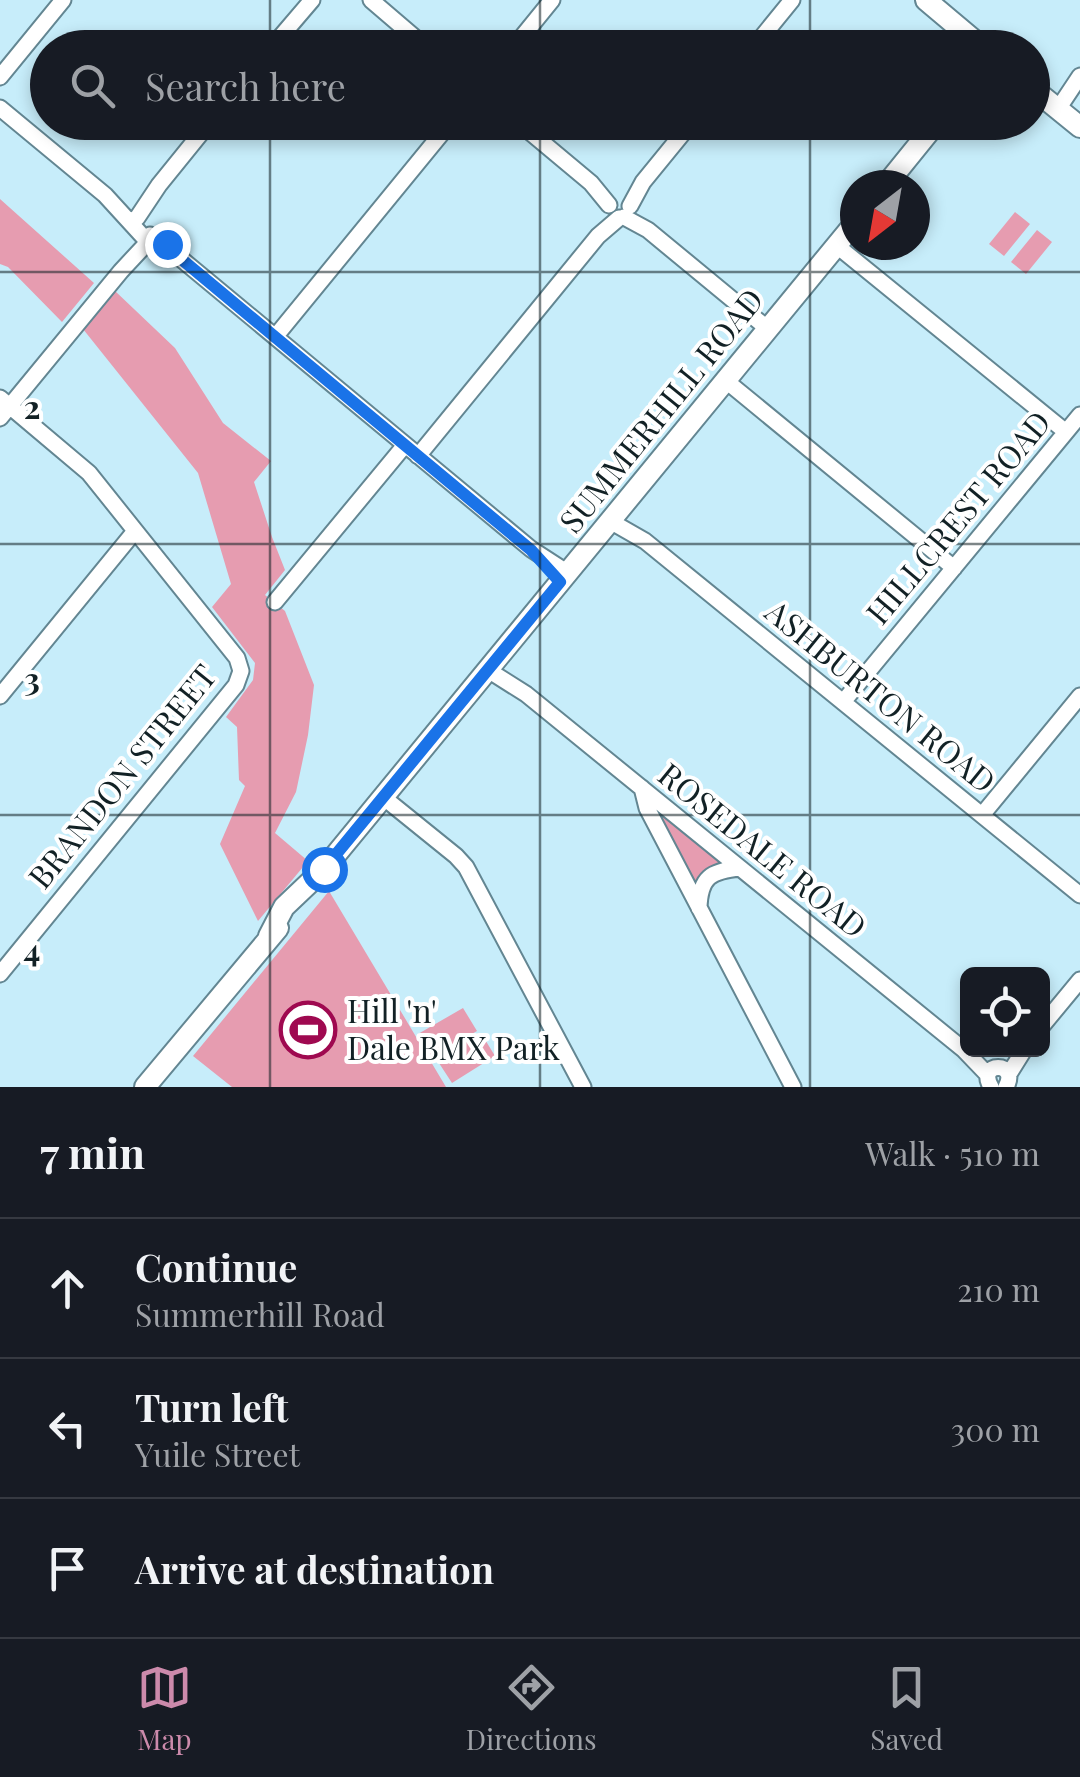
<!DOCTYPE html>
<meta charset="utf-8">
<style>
body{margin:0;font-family:"Playfair Display",serif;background:#20242c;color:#f1f3f6}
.controls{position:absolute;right:30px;bottom:30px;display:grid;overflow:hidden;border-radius:15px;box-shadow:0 5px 15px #0003}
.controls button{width:90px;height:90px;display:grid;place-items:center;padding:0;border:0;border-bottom:2px solid #363941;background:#171b24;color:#f1f3f6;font:50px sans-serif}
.compass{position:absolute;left:840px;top:170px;width:90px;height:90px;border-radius:50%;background:#171b24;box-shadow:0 5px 15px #0003;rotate:211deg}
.stop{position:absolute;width:30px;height:30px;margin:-22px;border:8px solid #1a73e8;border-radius:50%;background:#fff}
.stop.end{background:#1a73e8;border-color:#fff;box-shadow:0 2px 10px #0008}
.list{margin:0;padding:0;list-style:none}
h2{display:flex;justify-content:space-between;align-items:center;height:130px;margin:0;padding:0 40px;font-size:42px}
h2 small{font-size:32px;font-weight:400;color:#9ea1a6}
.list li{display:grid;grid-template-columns:65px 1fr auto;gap:30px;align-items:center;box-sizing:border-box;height:140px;padding:0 40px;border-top:2px solid #363941}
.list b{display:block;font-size:38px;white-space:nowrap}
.list p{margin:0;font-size:32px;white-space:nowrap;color:#9ea1a6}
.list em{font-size:32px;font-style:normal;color:#9ea1a6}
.icon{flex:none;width:55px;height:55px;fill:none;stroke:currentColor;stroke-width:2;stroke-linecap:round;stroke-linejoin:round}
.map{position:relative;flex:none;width:1080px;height:1087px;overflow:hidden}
.search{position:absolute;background:#171b24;box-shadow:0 5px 15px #0003;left:30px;right:30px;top:30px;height:110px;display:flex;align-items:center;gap:25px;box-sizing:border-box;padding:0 35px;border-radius:55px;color:#9ea1a6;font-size:38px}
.sheet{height:550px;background:#171b24}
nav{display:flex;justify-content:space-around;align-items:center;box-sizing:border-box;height:140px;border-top:2px solid #363941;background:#171b24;font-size:28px;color:#9ea1a6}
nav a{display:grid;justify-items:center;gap:5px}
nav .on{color:#cc8aab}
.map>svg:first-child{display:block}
</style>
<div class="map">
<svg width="1080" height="1087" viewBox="0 0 1080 1087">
<rect width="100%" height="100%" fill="#c7edfa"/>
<path fill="#e69cb0" d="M0,199L94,283L62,322L8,267L0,264Z
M1015,212L1030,224L1004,256L989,244Z
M1037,230L1052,242L1026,274L1011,262Z
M114,290L175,348L223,423L271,461L254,482L272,537L285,570L265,595L285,611L314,685L308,735L296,792L275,833L308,861L258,921L220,844L245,786L239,780L237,727L226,717L253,680L255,663L212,607L231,584L198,473L83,329Z
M660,811L723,862L697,886L658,813Z
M329,891L446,1087H232L193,1056Z
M463,1008L477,1031L432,1057L418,1034Z
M481,1033L495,1056L452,1083L437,1060Z"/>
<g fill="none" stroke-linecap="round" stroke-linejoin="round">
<g stroke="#638692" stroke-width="19">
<path id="minor" d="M371,0L427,48
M271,48L312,0
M513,48L552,0
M753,48L792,0
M0,77L63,0
M0,108L105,195L148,242L180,258L531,549L568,573
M1058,109L1080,76
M518,122L591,183L609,205
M630,206L643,182L692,122
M624,217L648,230L768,329
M130,221L137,218L159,185L210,122
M836,245L1066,432
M275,337L451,122
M725,380L954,568
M0,398L89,473L237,658L241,671L236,685L0,974
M0,418L121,271L148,242L150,235
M418,456L598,236L619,218
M610,521L645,541L1080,895
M275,602L405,445
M488,670L526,694L964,1050L988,1075
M0,696L135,531
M843,702L1080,415
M642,788L647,808L793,1087
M383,797L456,856L466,867L583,1087
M982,815L1080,696
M699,908C700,877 711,871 740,868
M1042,1026L1080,980
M1009,1074L1024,1050
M991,1087C976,1061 1020,1061 1006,1087"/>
</g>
<g stroke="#638692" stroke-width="24">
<path id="major" d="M926,0L983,48
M1032,88L1080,127
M886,185L937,122
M269,936L284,907L324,869L855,223
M145,1087L278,928"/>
</g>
<use href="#minor" stroke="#fff" stroke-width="15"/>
<use href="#major" stroke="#fff" stroke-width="20"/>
</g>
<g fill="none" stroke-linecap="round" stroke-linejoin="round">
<path stroke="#1a73e8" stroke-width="12" d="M167,244L180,258L531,550L560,582L324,869"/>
</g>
<path fill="none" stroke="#122125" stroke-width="2.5" stroke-opacity="0.55" d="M270,0V48M540,0V48M810,0V48M270,122V1087M540,122V1087M810,122V1087M0,272H1080M0,544H1080M0,815H1080"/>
<defs>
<g id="stadium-ring" transform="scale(2.875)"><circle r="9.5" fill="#fff" stroke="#9f0950" stroke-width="1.5"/><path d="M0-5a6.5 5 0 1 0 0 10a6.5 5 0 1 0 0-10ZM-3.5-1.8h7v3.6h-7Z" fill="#9f0950"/></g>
</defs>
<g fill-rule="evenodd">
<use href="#stadium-ring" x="308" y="1030"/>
</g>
<g text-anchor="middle" stroke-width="8" stroke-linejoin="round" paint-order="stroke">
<g font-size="32" fill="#122125" stroke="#fff">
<text transform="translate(662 411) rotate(-51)" y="11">SUMMERHILL ROAD</text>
<text transform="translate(959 518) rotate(-50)" y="11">HILLCREST ROAD</text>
<text transform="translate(880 697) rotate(39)" y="11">ASHBURTON ROAD</text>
<text transform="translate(123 777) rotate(-51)" y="11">BRANDON STREET</text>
<text transform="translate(762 851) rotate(39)" y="11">ROSEDALE ROAD</text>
</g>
<g font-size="32" fill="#122125" stroke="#fff" text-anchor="start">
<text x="347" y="1023">Hill 'n'<tspan x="347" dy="37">Dale BMX Park</tspan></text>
</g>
</g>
<g font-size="32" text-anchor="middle" font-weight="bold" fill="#122125" stroke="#fff" stroke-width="8" stroke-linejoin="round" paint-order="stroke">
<text x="32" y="419">2</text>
<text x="32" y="691">3</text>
<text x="32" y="962">4</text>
</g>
</svg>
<div class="controls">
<button><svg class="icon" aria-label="locate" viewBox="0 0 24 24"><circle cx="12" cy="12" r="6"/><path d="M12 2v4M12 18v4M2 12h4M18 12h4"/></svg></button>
</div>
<svg class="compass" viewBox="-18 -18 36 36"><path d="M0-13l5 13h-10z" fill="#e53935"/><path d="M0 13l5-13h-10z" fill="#9ea1a6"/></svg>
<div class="stop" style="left:324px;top:869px"></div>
<div class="stop end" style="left:167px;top:244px"></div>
<div class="search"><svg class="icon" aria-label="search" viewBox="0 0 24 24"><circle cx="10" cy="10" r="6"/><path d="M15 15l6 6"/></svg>Search here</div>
</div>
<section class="sheet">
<h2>7 min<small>Walk · 510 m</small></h2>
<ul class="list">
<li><svg class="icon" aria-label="ahead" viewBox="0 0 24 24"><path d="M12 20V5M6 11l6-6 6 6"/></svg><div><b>Continue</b><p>Summerhill Road</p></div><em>210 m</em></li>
<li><svg class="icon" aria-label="left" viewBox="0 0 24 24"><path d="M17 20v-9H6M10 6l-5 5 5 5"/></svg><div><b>Turn left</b><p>Yuile Street</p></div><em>300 m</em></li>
<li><svg class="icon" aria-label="arrive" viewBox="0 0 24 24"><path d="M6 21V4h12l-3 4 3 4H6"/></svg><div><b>Arrive at destination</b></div></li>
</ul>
</section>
<nav>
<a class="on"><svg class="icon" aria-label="map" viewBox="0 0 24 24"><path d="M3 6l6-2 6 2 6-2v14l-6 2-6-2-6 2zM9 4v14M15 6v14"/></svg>Map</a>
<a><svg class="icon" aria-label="directions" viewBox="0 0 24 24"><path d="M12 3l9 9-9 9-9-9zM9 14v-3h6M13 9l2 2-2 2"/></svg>Directions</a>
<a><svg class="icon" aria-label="saved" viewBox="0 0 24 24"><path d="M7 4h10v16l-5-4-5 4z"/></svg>Saved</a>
</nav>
